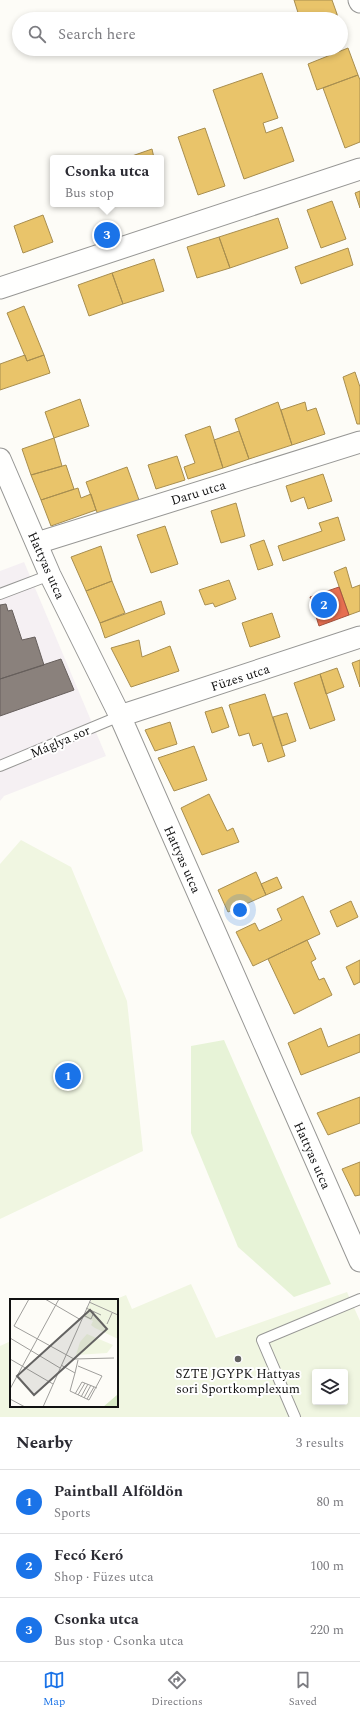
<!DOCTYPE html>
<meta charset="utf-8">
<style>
body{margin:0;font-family:Spectral,serif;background:#f7f7f7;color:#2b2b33}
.controls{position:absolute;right:12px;bottom:12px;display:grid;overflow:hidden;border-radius:4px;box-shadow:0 2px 6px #0003}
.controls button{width:36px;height:36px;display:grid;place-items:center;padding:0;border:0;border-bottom:1px solid #e1e1e2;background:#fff;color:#2b2b33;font:20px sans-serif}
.you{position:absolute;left:240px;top:910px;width:14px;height:14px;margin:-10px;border:3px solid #fff;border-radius:50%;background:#1a73e8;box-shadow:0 0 0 6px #1a73e833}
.badge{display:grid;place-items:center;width:26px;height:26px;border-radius:50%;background:#1a73e8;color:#fff;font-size:13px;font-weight:700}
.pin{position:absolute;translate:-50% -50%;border:2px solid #fff;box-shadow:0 1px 4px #0006}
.popup{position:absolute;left:50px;top:155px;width:114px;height:52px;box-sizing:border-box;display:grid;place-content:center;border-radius:4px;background:#fff;filter:drop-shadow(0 1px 3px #0005);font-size:13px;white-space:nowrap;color:#7c7c81}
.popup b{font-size:15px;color:#2b2b33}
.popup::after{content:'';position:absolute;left:50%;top:100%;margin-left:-8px;border:8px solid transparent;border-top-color:#fff}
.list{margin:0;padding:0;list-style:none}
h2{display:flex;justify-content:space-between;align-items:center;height:52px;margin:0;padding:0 16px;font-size:17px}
h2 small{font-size:13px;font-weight:400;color:#7c7c81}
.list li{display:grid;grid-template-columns:26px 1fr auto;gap:12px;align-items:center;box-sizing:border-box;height:64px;padding:0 16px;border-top:1px solid #e1e1e2}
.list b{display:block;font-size:15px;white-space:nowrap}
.list p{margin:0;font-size:13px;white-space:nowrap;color:#7c7c81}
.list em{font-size:13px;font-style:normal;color:#7c7c81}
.icon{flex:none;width:22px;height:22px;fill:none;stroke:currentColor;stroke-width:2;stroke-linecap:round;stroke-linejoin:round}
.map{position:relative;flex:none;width:360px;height:1417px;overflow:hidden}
.search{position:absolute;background:#fff;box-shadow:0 2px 6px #0003;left:12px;right:12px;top:12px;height:44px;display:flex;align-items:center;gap:10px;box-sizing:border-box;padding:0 14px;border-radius:22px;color:#7c7c81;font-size:15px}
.sheet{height:244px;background:#fff}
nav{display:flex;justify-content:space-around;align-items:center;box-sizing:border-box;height:56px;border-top:1px solid #e1e1e2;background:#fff;font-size:11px;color:#7c7c81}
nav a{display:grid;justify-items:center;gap:2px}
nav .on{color:#1a73e8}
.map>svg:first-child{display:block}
</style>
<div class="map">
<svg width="360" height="1417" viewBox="0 0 360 1417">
<rect width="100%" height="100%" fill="#fdfcf7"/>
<path fill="#f5f0f3" d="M24,562L106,756L4,796L0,801V571Z"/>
<path fill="#e7f3d7" d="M224,1040L331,1284L294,1297L238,1247L191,1133V1046Z"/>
<path fill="#f0f6e1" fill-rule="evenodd" d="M21,840L71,867L127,1001L143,1151L0,1219V864Z
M191,1284L216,1338L347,1292L360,1321V1417H0V1346L11,1341V1406H117V1300H114L126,1295L132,1309ZM315,1372H345V1402H315Z"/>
<path fill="#e9c46a" stroke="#a88e4f" d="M294,0H332L337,14L324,19H300Z
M337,14L338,19H324Z
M348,48L358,75L317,90L308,64Z
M279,49H292L280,53Z
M262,73L278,118L263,123L266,133L282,127L294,161L244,179L213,90Z
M358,75L360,80V142L345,148L323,88Z
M205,128L225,186L198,195L178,137Z
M152,149L154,158H130L129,157Z
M360,191V208L355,193Z
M332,201L346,239L321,248L307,210Z
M43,215L53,242L23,253L14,226Z
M278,218L288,248L230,268L219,237Z
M219,237L230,268L197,278L187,247Z
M348,248L353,265L301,284L295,267Z
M154,259L164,291L123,304L112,273Z
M112,273L123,304L89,316L78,285Z
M24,306L44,355L27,361L7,313Z
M25,355L27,361L44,355L50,373L0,390V364Z
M355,372L360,387V424H357L343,377Z
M80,399L89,426L54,438L45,412Z
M278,402L292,445L249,459L235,419Z
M305,402L307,411L316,408L325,434L292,445L281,410Z
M210,426L223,468L188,479L184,467L195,463L185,435Z
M239,431L249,459L223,468L214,440Z
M54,438L62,466L31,475L22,449Z
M177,456L185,480L156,489L148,465Z
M66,465L74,489L41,500L31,475Z
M127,467L139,500L98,515L86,482Z
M323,474L332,501L308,509L304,497L291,502L286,486Z
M78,488L81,498L91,494L96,510L51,526L41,500Z
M236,503L245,536L221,543L211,511Z
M338,517L345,540L283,561L278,546L322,531L319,523Z
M165,526L178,564L151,573L137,535Z
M264,540L273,565L258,570L250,545Z
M101,546L112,581L86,591L71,557Z
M346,567L352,588L360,585V611L349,615L334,572Z
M229,580L236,599L215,607L213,603L205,605L199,590Z
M112,581L125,613L100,623L86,591Z
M161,601L165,614L105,638L100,623Z
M272,613L280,637L250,647L242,623Z
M139,640L142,657L170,646L179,671L131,687L111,648Z
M360,660V687L352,663Z
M337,668L344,687L326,694L320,674Z
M320,674L335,720L310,729L294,683Z
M265,694L285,756L268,762L262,743L253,746L249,733L239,736L229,705Z
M222,707L229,727L212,733L205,712Z
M287,713L296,741L282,746L273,717Z
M170,722L177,744L155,751L145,730Z
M194,746L207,780L174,791L158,758Z
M209,794L227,831L233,828L239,842L202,855L181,808Z
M256,872L266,895L228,912L218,890Z
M277,877L282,888L266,895L261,884Z
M303,896L320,934L253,966L236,932L255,923L259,931L282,920L277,909Z
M351,901L358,917L337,927L330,911Z
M307,940L316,959L311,962L319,980L324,978L332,995L294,1014L268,959Z
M360,960V982L354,985L346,967Z
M321,1028L328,1047L360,1034V1052L301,1075L288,1043Z
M360,1097V1123L328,1135L317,1113Z
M360,1162V1195L355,1196L342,1169Z"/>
<path fill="#e76f51" stroke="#a7533e" d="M339,587L349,615L319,626L310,597Z"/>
<path fill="#8a817c" stroke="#665f5c" d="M6,604L8,611L12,610L22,640L35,637L44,665L0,679V605Z
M61,659L74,690L0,716V679Z"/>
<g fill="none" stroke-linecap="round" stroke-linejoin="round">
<g stroke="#979795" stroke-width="12">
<path id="lane" d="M0,594L50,575
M0,766L120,716
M295,1417L262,1340L360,1299"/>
</g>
<g stroke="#979795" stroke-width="23">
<path id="street" d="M359,0L360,2
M0,288L360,169
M0,459L50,575L120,716L360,1261
M37,543L360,442
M120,716L360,637"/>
</g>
<use href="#lane" stroke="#fffffe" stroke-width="10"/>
<use href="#street" stroke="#fffffe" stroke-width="21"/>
</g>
<circle fill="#646362" stroke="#fff" stroke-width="1.5" cx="238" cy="1359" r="4"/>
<g text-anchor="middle" stroke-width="4" stroke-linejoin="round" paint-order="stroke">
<g font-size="13" fill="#111" stroke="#fff">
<text transform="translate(198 492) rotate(-17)" y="5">Daru utca</text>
<text transform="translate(47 565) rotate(66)" y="5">Hattyas utca</text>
<text transform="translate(240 677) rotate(-18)" y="5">Füzes utca</text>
<text transform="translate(60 741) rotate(-23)" y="5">Máglya sor</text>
<text transform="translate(183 859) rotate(66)" y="5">Hattyas utca</text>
<text transform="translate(313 1155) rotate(66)" y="5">Hattyas utca</text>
</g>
<g font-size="13" fill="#111" stroke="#fff">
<text x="238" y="1378">SZTE JGYPK Hattyas<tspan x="238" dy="15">sori Sportkomplexum</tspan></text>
</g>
</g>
<g transform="translate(10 1299)">
<rect width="108" height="108" fill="#fdfcf7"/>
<path d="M108,95V108H93L107,96Z" fill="#d8eac5"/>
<path d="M82,0H108V40L85,29L81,26L83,22L74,18ZM77,35L103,46L97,54L66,56L70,43Z" fill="#f0f6e1"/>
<path fill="none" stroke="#9f9e9b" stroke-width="1" d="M19,0L4,27L64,60L104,59M35,0L71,21M79,3L108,16M76,9L91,16M73,16L81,20L84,13M97,25L102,14M0,39L50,69M0,60L43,85M51,66L65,74L60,92L79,101L92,77L68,67M65,74L68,61M0,90L49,0M65,95L72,83L87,89M68,96L75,84M71,98L78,85M74,99L81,86M0,100L15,108M77,100L84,88M33,108L81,0"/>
<path fill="#646362" fill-opacity="0.15" stroke="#646362" stroke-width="2" d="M80,11L97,30L24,96L7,77Z"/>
<rect width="108" height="108" fill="none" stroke="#111" stroke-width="2"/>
</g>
</svg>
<div class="controls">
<button><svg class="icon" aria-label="layers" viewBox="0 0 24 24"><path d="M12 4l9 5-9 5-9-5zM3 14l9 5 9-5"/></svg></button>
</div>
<div class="you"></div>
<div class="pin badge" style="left:68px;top:1076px">1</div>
<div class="pin badge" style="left:324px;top:605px">2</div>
<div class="pin badge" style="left:107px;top:235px">3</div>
<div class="popup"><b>Csonka utca</b>Bus stop</div>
<div class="search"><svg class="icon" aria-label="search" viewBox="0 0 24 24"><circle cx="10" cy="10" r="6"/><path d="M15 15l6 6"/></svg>Search here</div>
</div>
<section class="sheet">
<h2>Nearby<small>3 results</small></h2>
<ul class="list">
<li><span class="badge">1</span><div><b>Paintball Alföldön</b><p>Sports</p></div><em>80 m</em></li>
<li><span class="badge">2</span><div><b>Fecó Keró</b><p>Shop · Füzes utca</p></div><em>100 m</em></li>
<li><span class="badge">3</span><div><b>Csonka utca</b><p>Bus stop · Csonka utca</p></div><em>220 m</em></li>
</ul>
</section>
<nav>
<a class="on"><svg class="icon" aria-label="map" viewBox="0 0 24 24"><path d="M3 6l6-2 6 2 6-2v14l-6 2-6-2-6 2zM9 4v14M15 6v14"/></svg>Map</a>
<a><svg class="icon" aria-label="directions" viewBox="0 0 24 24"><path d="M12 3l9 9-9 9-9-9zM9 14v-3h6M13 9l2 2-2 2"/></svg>Directions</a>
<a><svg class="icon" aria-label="saved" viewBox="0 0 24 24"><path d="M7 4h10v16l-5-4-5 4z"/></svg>Saved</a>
</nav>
